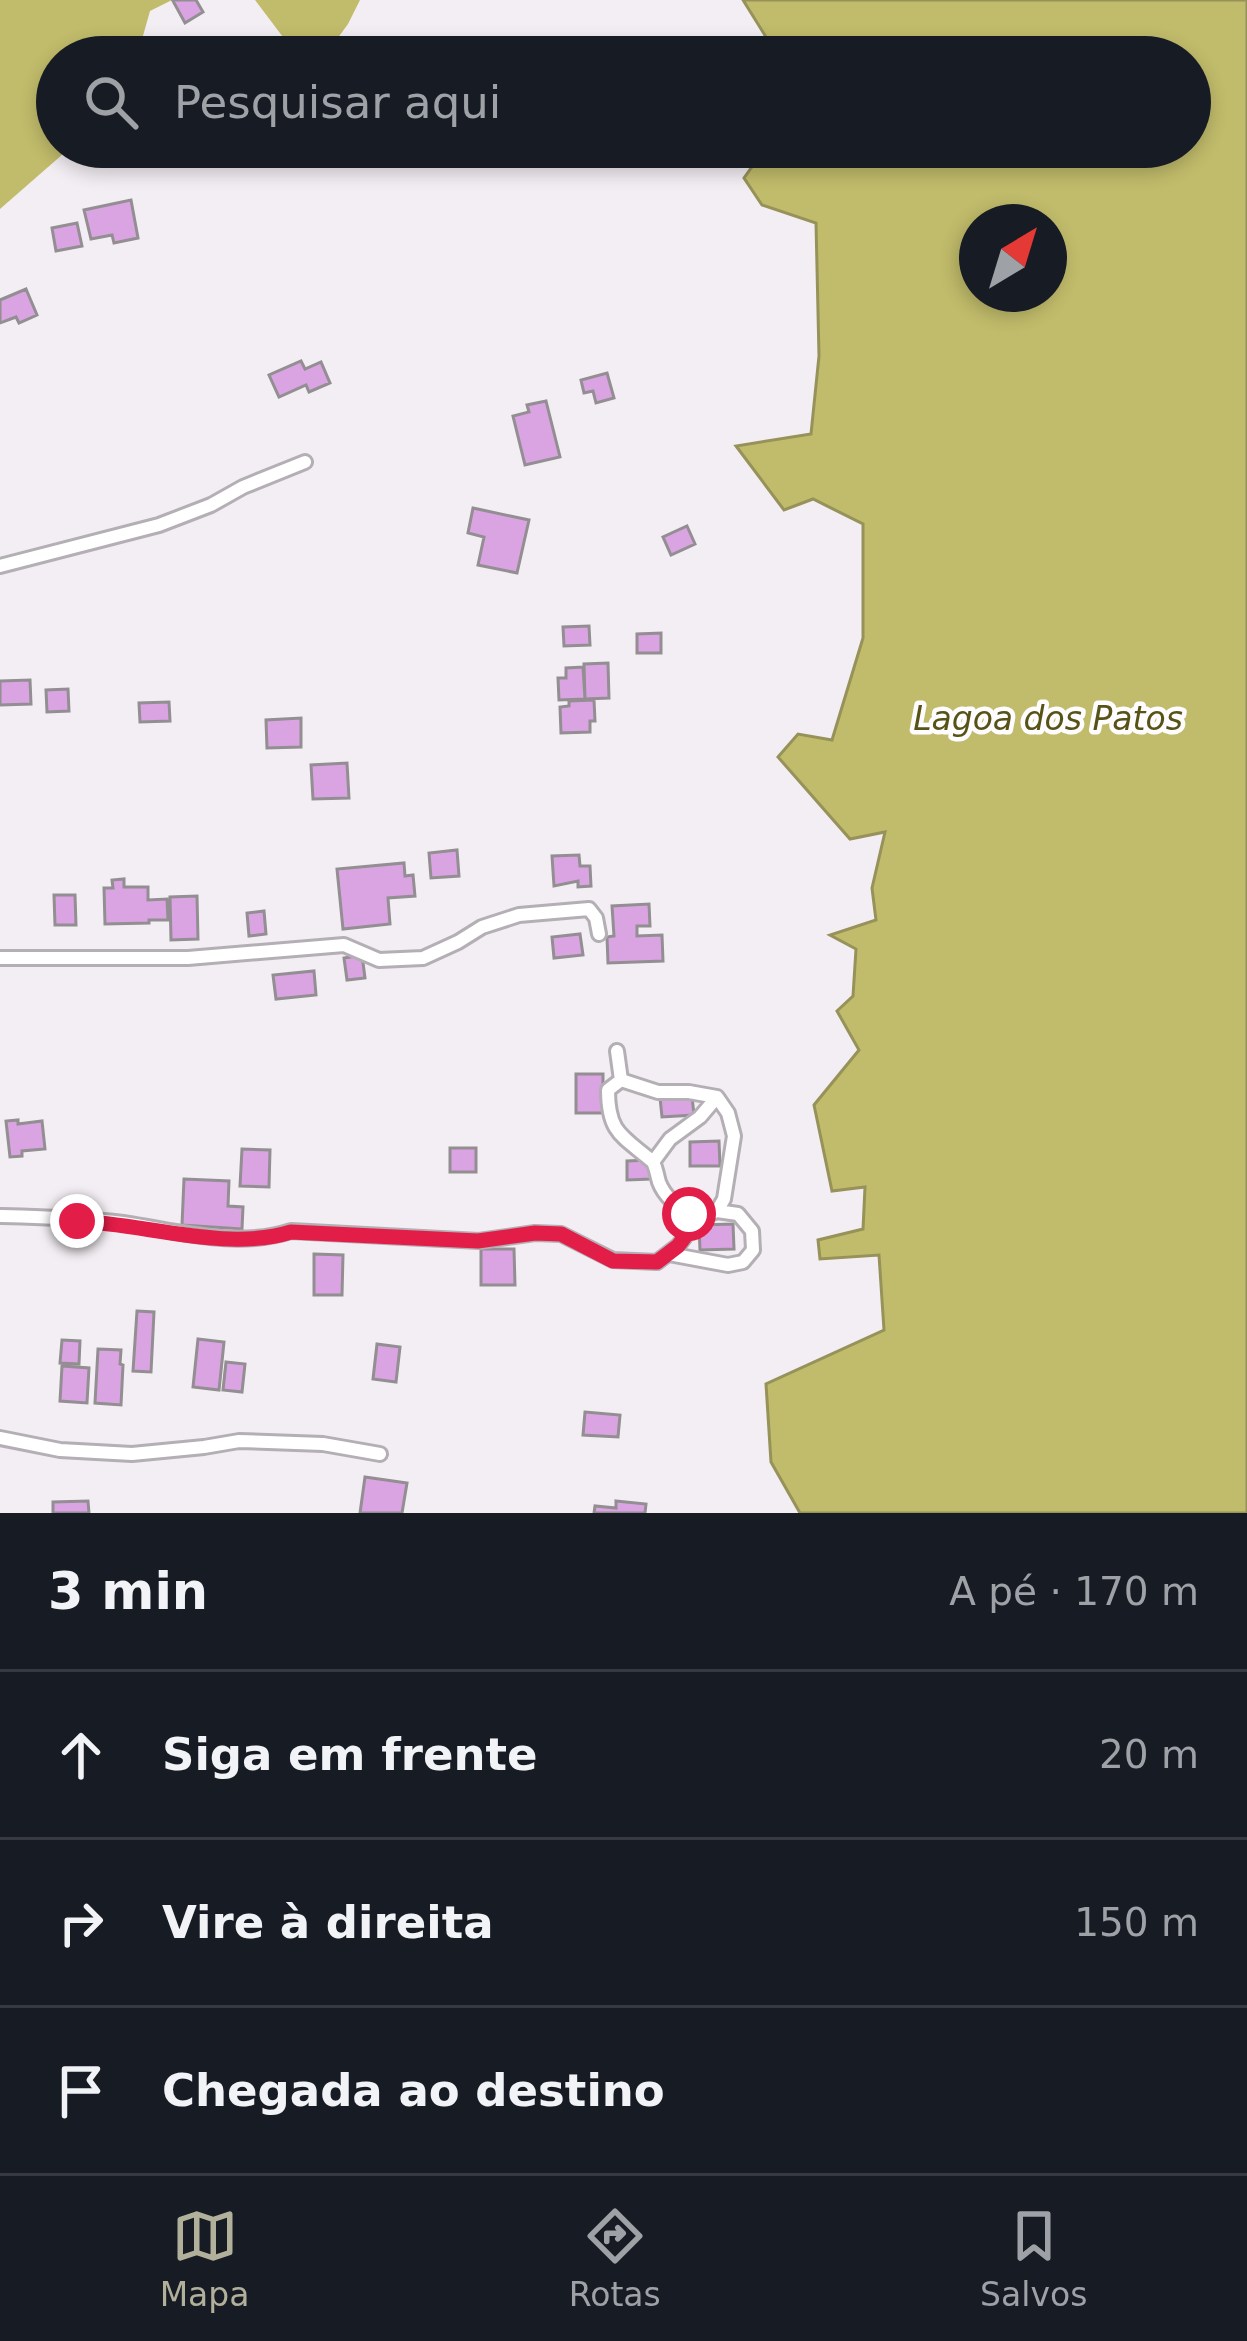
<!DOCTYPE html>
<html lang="pt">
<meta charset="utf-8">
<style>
body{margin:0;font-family:"DejaVu Sans",sans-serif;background:#20242c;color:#f1f3f6}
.compass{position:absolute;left:959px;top:204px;width:108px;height:108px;border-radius:50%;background:#171b24;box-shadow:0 6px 18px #0003;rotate:38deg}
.stop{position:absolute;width:36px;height:36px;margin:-27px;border:9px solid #e11d48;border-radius:50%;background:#fff}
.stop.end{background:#e11d48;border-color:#fff;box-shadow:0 3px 12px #0008}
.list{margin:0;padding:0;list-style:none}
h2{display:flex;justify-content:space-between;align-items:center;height:156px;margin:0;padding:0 48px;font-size:51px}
h2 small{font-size:39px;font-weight:400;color:#9ea1a6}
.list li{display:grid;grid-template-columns:78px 1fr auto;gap:36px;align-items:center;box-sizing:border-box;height:168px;padding:0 48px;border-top:3px solid #363941}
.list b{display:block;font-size:45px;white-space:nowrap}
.list em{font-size:39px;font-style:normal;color:#9ea1a6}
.icon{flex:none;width:66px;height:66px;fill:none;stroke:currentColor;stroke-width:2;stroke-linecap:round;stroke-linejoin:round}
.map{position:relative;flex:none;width:1247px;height:1513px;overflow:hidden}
.search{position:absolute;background:#171b24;box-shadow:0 6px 18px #0003;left:36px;right:36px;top:36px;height:132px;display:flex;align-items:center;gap:30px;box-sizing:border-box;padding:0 42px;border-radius:66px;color:#9ea1a6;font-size:45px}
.sheet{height:660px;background:#171b24}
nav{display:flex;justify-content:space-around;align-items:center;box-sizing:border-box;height:168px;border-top:3px solid #363941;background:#171b24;font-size:33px;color:#9ea1a6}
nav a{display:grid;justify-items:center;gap:6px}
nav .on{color:#b0b09b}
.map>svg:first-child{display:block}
</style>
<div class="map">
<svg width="1247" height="1513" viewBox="0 0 1247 1513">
<rect width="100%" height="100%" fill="#f3eef3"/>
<path fill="#c1bc6b" d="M0,0H172L150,11L137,57H57V147H71L0,209Z
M255,0H360L348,24L324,57H298Z"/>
<path fill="#c1bc6b" stroke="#96925a" stroke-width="3" fill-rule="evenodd" d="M743,0H1247V1513H800L771,1462L766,1384L884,1330L879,1255L820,1259L818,1240L863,1229L865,1187L832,1191L814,1105L859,1050L837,1011L853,996L856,949L830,935L876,920L872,888L885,832L850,839L778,757L798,734L832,740L863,638V524L813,499L784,510L736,446L811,434L819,356L816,223L762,205L744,178L766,147H1190V57H748L766,37ZM977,222H1049V294H977Z"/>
<path fill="#daa4e2" stroke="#928e92" stroke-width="3" d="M175,0H196L203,12L185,23L173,1Z
M131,200L138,238L114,243L112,235L91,239L84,210Z
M77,223L82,246L56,251L52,228Z
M26,289L37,315L19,323L16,317L0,323V300Z
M301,361L305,369L321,362L330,383L309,392L306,385L279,397L269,375Z
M607,373L614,398L596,403L593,391L584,393L581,380Z
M546,401L560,457L525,465L513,416L529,412L527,405Z
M473,508L529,520L517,573L478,565L484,537L468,533Z
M687,526L695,544L671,555L663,537Z
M589,626L590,645L564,646L563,627Z
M661,633V653H637V634Z
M608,663L609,698L585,699L584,664Z
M583,667L585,699L559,700L558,678H566V668Z
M30,680L31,704L0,705V681Z
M68,689L69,711L47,712L46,690Z
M594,700L595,721H590V732L561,733L560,707L569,706V701Z
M169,702L170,721L140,722L139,703Z
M301,718V747L267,748L266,720Z
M347,763L349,798L313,799L311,765Z
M457,850L459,876L431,878L429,853Z
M579,855L580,866H590L591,886L578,887V881L554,886L552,856Z
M404,863L405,876L413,875L415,896L388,898L390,924L343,929L337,869Z
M124,879V887H148V900L167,899L168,920H149V923L105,924L104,888H113L112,880Z
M54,895H75L76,925H55Z
M197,896L198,939L171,940L170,897Z
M649,904L650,926H637V936L662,935L663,961L608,963L607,937L614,936L612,906Z
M264,911L266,934L249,936L247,913Z
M580,934L583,955L554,958L552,937Z
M362,955L365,978L347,980L344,958Z
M314,971L316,995L276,999L273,975Z
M576,1074H603V1113H576Z
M692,1096L694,1115L662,1117L660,1098Z
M18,1120V1124L42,1121L45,1149L22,1151V1156L10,1157L6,1121Z
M719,1141L720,1166H690V1142Z
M450,1148H476V1172H450Z
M242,1149L270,1150L269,1187L240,1186Z
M650,1160L651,1179L627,1180V1161Z
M184,1179L229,1181L228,1206L243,1207L242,1229L182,1225Z
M733,1224L734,1249L700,1250L699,1225Z
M481,1249H514L515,1285H481Z
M314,1254L343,1255L342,1295H314Z
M137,1311L154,1312L151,1372L133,1371Z
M198,1339L224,1342L219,1390L193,1387Z
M62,1340L80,1341L79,1364L60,1363Z
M377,1344L400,1347L396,1382L373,1379Z
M98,1349L121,1350L120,1364L123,1365L121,1405L95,1403Z
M226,1362L245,1364L242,1392L223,1390Z
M62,1366L89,1368L87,1403L60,1401Z
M585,1412L620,1415L618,1437L583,1435Z
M365,1477L407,1483L402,1513H360Z
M88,1501L89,1513H53V1502Z
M616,1501L646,1504L645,1513H594L595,1506L616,1508Z"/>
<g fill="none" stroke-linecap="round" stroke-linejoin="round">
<g stroke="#b3afb4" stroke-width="18">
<path id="service" d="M0,566L159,525L211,505L243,487L305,462
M0,958H188L344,945L379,960L423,958L458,942L482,927L519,915L589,909L596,918L599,934
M621,1080L608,1090C608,1134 623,1136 653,1162C656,1168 657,1175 659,1182C665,1199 683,1211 698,1219
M653,1162L670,1139L700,1117L717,1097
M0,1216C40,1217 83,1218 123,1223C178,1231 236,1249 291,1231L479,1241L535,1233L561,1234L613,1260L657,1262L678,1246L698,1219L717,1211L724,1199L734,1136L728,1113L717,1097L689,1092H658L621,1080L617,1051
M669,1254L728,1265L743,1262L753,1250L752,1231L738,1214L717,1211
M0,1438L60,1450L132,1454L204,1447L239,1441L323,1444L380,1454"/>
</g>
<use href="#service" stroke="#fff" stroke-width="12"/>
</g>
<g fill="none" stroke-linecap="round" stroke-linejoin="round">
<path stroke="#e11d48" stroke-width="15" d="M77,1221C146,1224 226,1252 291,1232L478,1241L535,1233L561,1234L613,1261L657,1262L678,1246L698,1219L689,1214"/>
</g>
<g text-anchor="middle" stroke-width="9" stroke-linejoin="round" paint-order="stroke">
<g font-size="33" font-style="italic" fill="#575316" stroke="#fefcfe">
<text x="1048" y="730">Lagoa dos Patos</text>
</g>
</g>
</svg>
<svg class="compass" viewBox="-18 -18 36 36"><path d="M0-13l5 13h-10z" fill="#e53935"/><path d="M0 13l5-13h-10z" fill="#9ea1a6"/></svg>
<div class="stop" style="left:689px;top:1214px"></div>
<div class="stop end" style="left:77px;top:1221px"></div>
<div class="search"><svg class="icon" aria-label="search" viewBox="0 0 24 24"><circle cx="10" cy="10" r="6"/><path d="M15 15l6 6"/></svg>Pesquisar aqui</div>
</div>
<section class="sheet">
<h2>3 min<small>A pé · 170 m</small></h2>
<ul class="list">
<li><svg class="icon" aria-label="ahead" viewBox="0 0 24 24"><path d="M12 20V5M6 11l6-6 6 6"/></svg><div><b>Siga em frente</b></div><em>20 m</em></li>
<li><svg class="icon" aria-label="right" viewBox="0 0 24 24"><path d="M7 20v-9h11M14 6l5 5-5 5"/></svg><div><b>Vire à direita</b></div><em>150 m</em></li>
<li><svg class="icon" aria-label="arrive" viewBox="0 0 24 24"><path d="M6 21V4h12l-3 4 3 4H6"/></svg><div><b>Chegada ao destino</b></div></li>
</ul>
</section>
<nav>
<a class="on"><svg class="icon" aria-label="map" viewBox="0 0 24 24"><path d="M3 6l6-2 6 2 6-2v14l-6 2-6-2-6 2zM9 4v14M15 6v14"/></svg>Mapa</a>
<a><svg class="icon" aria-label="directions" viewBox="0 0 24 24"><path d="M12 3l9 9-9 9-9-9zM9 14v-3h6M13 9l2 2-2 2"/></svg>Rotas</a>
<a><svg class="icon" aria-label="saved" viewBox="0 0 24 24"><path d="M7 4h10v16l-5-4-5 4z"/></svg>Salvos</a>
</nav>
